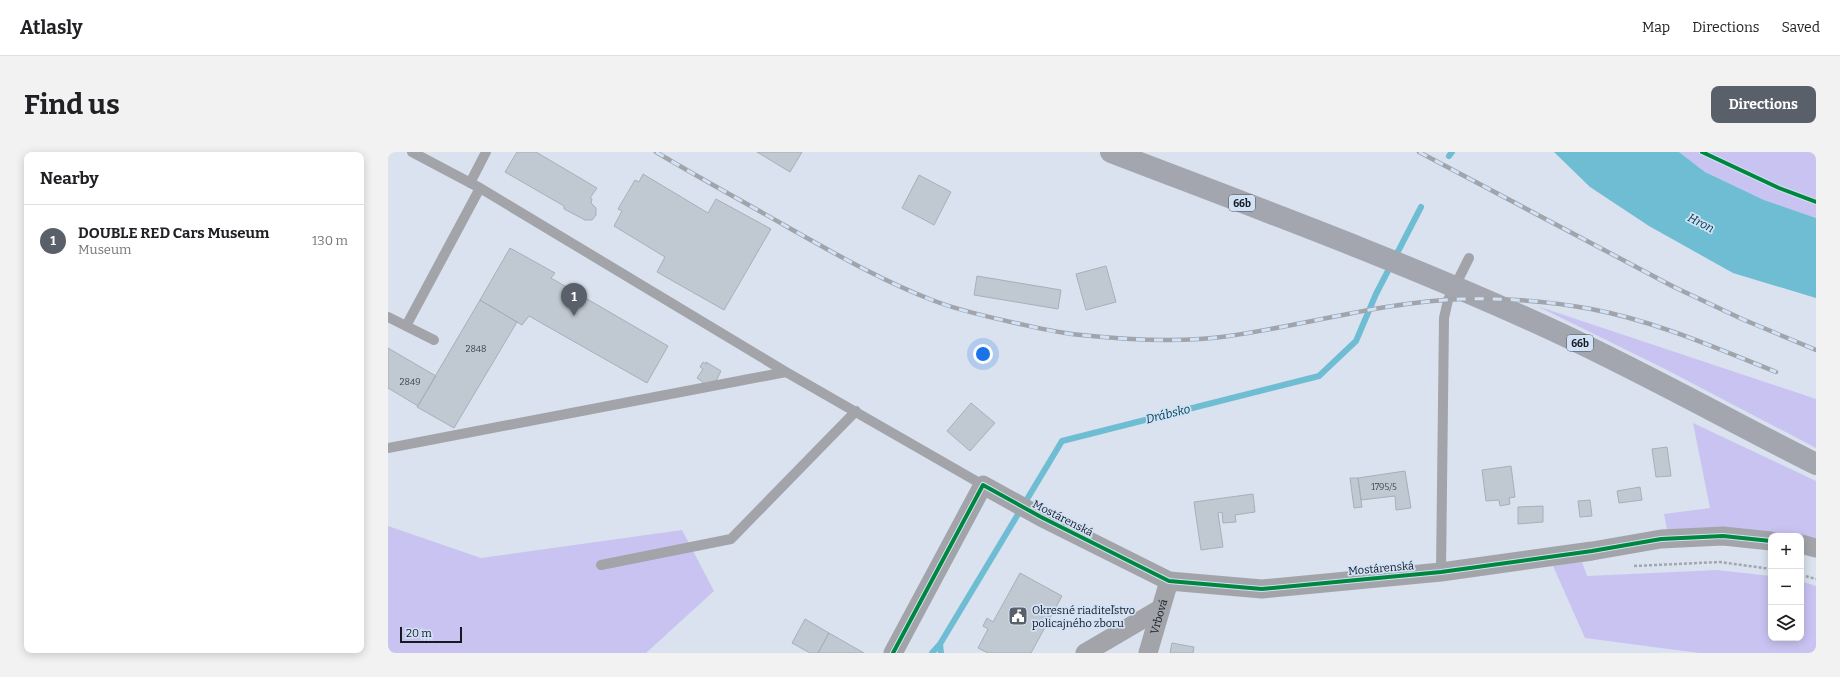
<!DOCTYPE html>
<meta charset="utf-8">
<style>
body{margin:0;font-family:Bitter,serif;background:#f2f2f2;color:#202124}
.controls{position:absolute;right:12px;bottom:12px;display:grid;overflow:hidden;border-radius:8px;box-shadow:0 2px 10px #0003}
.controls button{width:36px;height:36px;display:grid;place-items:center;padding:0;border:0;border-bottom:1px solid #e0e0e0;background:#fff;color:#202124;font:20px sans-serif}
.scale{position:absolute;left:12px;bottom:10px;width:62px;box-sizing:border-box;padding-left:4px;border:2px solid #151a22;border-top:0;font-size:11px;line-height:14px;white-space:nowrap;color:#151a22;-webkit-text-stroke:3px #d1e1f6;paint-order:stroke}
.you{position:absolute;left:595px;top:202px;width:14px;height:14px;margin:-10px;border:3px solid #fff;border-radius:50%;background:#1a73e8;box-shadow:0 0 0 6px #1a73e833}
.badge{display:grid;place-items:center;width:26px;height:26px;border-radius:50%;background:#5a6069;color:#fff;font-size:13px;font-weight:700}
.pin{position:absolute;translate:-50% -33px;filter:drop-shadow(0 1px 2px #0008)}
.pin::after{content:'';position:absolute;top:21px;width:14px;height:12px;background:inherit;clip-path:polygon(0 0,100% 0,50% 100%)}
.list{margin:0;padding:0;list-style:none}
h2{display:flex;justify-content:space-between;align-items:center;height:52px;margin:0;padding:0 16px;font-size:17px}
h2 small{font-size:13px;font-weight:400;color:#757577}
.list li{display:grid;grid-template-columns:26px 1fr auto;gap:12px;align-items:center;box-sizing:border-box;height:72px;padding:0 16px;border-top:1px solid #e0e0e0}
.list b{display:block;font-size:15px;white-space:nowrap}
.list p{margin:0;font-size:13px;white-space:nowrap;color:#757577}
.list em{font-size:13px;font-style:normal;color:#757577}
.icon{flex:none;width:22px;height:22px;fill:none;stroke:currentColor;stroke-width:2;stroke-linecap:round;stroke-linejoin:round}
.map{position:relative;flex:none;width:1428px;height:501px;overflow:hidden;border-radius:8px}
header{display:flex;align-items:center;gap:24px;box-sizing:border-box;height:56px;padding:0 20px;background:#fff;border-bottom:1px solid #e0e0e0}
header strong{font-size:19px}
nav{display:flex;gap:22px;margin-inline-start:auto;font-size:14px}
.intro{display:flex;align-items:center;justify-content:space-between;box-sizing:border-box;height:96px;padding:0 24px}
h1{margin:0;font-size:28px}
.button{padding:10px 18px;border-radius:8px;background:#5a6069;color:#fff;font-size:14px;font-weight:700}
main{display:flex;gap:24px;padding:0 24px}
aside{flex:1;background:#fff;border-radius:8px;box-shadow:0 2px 10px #0003}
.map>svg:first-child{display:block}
</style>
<header>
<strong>Atlasly</strong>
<nav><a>Map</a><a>Directions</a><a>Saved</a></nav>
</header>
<div class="intro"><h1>Find us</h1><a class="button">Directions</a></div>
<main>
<aside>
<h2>Nearby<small></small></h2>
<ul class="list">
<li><span class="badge">1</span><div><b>DOUBLE RED Cars Museum</b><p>Museum</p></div><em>130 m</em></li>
</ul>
</aside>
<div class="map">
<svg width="1428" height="501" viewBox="0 0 1428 501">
<rect width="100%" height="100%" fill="#d9e2ee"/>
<path fill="#c9c3f2" d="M1291,0H1428V66L1376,48L1317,20Z
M1149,154L1428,247V296L1279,218Z
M1305,271L1428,329V387L1419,385L1337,375L1279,378L1276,362L1322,356Z
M0,374L93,406L294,378L326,439L258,501H0Z
M1194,410L1199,424L1329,418L1383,424V486H1413V429L1428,434V501H1311L1197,486L1165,414Z"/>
<path fill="#6fbdd3" d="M1166,0H1291L1317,20L1376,48L1428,66V146L1345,121L1261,74L1202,35Z"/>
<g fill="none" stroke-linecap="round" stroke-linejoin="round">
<path stroke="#6fbdd3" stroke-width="6" d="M1061,4L1064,0
M544,501L552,492
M553,501L552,492L674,289L931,224L968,189L988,142L1033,55"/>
</g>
<path fill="#c0c9d1" stroke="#a7afb8" d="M129,0H148L209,36L202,46L204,47L203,51L208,56V63L204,68H197L176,57V54L117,20Z
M369,0H414L402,20Z
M255,22L320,61L328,47L383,77L336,158L269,120L277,105L226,74L234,59L230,57L247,28L251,30Z
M531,23L563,40L546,73L514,56Z
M122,96L167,121L163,126L280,194L259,231L141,164L134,173L92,148Z
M718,114L728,150L698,158L688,122Z
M589,124L673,138L670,157L586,143Z
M92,148L129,170L66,276L29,255Z
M0,196L48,224L30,254L0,236Z
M315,210L318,212V210L333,219L327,231L319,233L309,226L315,217L312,215Z
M583,251L607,271L582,299L559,279Z
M1279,295L1283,324L1268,325L1264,297Z
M1123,314L1127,345L1121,346L1122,352L1112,354L1111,348L1098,349L1094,318Z
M1017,319L1023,356L1008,358L1007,344L973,348L970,326Z
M962,326H970L974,355L966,356Z
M1252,335L1254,348L1231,351L1229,339Z
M865,342L867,360L847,363L848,370L835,371L834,360L830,361L835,395L813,398L806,350Z
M1202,348L1204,364L1192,365L1190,349Z
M1155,354V370L1130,372V355Z
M632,421L674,444L643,501H600L590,496L600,477L595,474L599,466L605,470Z
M417,467L441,481L430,501H422L404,491Z
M441,481L476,501H430Z
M784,491L806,495L805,501H782Z"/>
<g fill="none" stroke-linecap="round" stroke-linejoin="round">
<path stroke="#a3a6ad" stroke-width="2.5" stroke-dasharray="3 2" stroke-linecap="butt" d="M1246,414L1332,410L1383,417
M1413,423L1428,427"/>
<path stroke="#a2a4a9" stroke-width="10" d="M24,0L92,36L398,220L595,333
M82,31L98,0
M0,165L46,188
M18,174L92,36
M0,296L398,220
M213,413L343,387L468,259
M1053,420L1056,166L1060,148L1081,106"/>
<g stroke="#a2a4a9" stroke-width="19">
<path d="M1413,392L1428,396"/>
<path d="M505,501L595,333L653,365L781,429L874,437L1053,420L1204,399L1273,387L1335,384L1383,389"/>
<path d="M697,501L772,457"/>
<path id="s1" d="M760,501L781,429"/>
</g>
<path stroke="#a3a6ae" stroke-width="22" d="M723,0C869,56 1016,110 1158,175C1250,217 1338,267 1428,312"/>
<g stroke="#a1a5ab" stroke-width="4.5">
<path id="rail" d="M268,0C310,25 354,49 396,73C444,100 492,128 544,148C569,158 597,164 623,170C646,175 670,181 693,183C741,188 793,191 841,184C918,173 995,150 1074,147C1117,146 1161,149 1203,157C1267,169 1328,196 1388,220
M1031,0L1286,135L1354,167L1428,198"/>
</g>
<use href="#rail" stroke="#d1e1f6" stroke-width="3" stroke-dasharray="9" stroke-linecap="butt"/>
<g stroke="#d1e1f6" stroke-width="6">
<path id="cycleway" d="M1314,0L1391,36L1428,50
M505,501L595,333L653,365L781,429L874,437L1053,420L1204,399L1273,387L1335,384L1383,389"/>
</g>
<use href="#cycleway" stroke="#00873e" stroke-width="4"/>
</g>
<defs>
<g id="civic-square" transform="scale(1)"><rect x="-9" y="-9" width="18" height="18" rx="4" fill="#5a6069" stroke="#d1e1f6"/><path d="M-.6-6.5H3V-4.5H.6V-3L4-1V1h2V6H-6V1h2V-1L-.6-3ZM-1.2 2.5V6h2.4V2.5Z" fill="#fff"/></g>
</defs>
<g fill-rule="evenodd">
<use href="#civic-square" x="630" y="464"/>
</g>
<g text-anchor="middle" stroke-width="3.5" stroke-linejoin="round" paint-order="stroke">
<g font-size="9" fill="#40464e">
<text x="88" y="200">2848</text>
<text x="22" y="233">2849</text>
<text x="996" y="338">1795/5</text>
</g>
<g fill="#d1e1f6" stroke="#4d5662" stroke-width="1">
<rect x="841" y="43" width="26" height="16" rx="3"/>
<rect x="1179" y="183" width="26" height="16" rx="3"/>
</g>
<g font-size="10" font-weight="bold" fill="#151a22">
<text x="854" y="55">66b</text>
<text x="1192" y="195">66b</text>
</g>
<g font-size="11" fill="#151a22" stroke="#d1e1f6">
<text transform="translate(675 366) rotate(27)" y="4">Mostárenská</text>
<text transform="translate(993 416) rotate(-5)" y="4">Mostárenská</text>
<text dy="4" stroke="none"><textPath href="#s1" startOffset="38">Vrbová</textPath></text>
</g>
<g font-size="11" fill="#151a22" stroke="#d1e1f6" text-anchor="start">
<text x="644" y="462">Okresné riaditeľstvo<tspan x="644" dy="13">policajného zboru</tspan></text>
</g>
<g font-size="12" font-style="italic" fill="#00414f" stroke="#d1e1f6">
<text transform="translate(1313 71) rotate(27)" y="4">Hron</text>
<text transform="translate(780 262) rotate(-14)" y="4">Drábsko</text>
</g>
</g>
</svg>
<div class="controls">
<button>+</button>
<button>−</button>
<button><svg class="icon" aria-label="layers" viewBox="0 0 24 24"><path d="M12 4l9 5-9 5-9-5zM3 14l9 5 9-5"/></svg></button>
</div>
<div class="scale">20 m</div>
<div class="you"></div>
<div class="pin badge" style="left:186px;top:164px">1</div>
</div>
</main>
